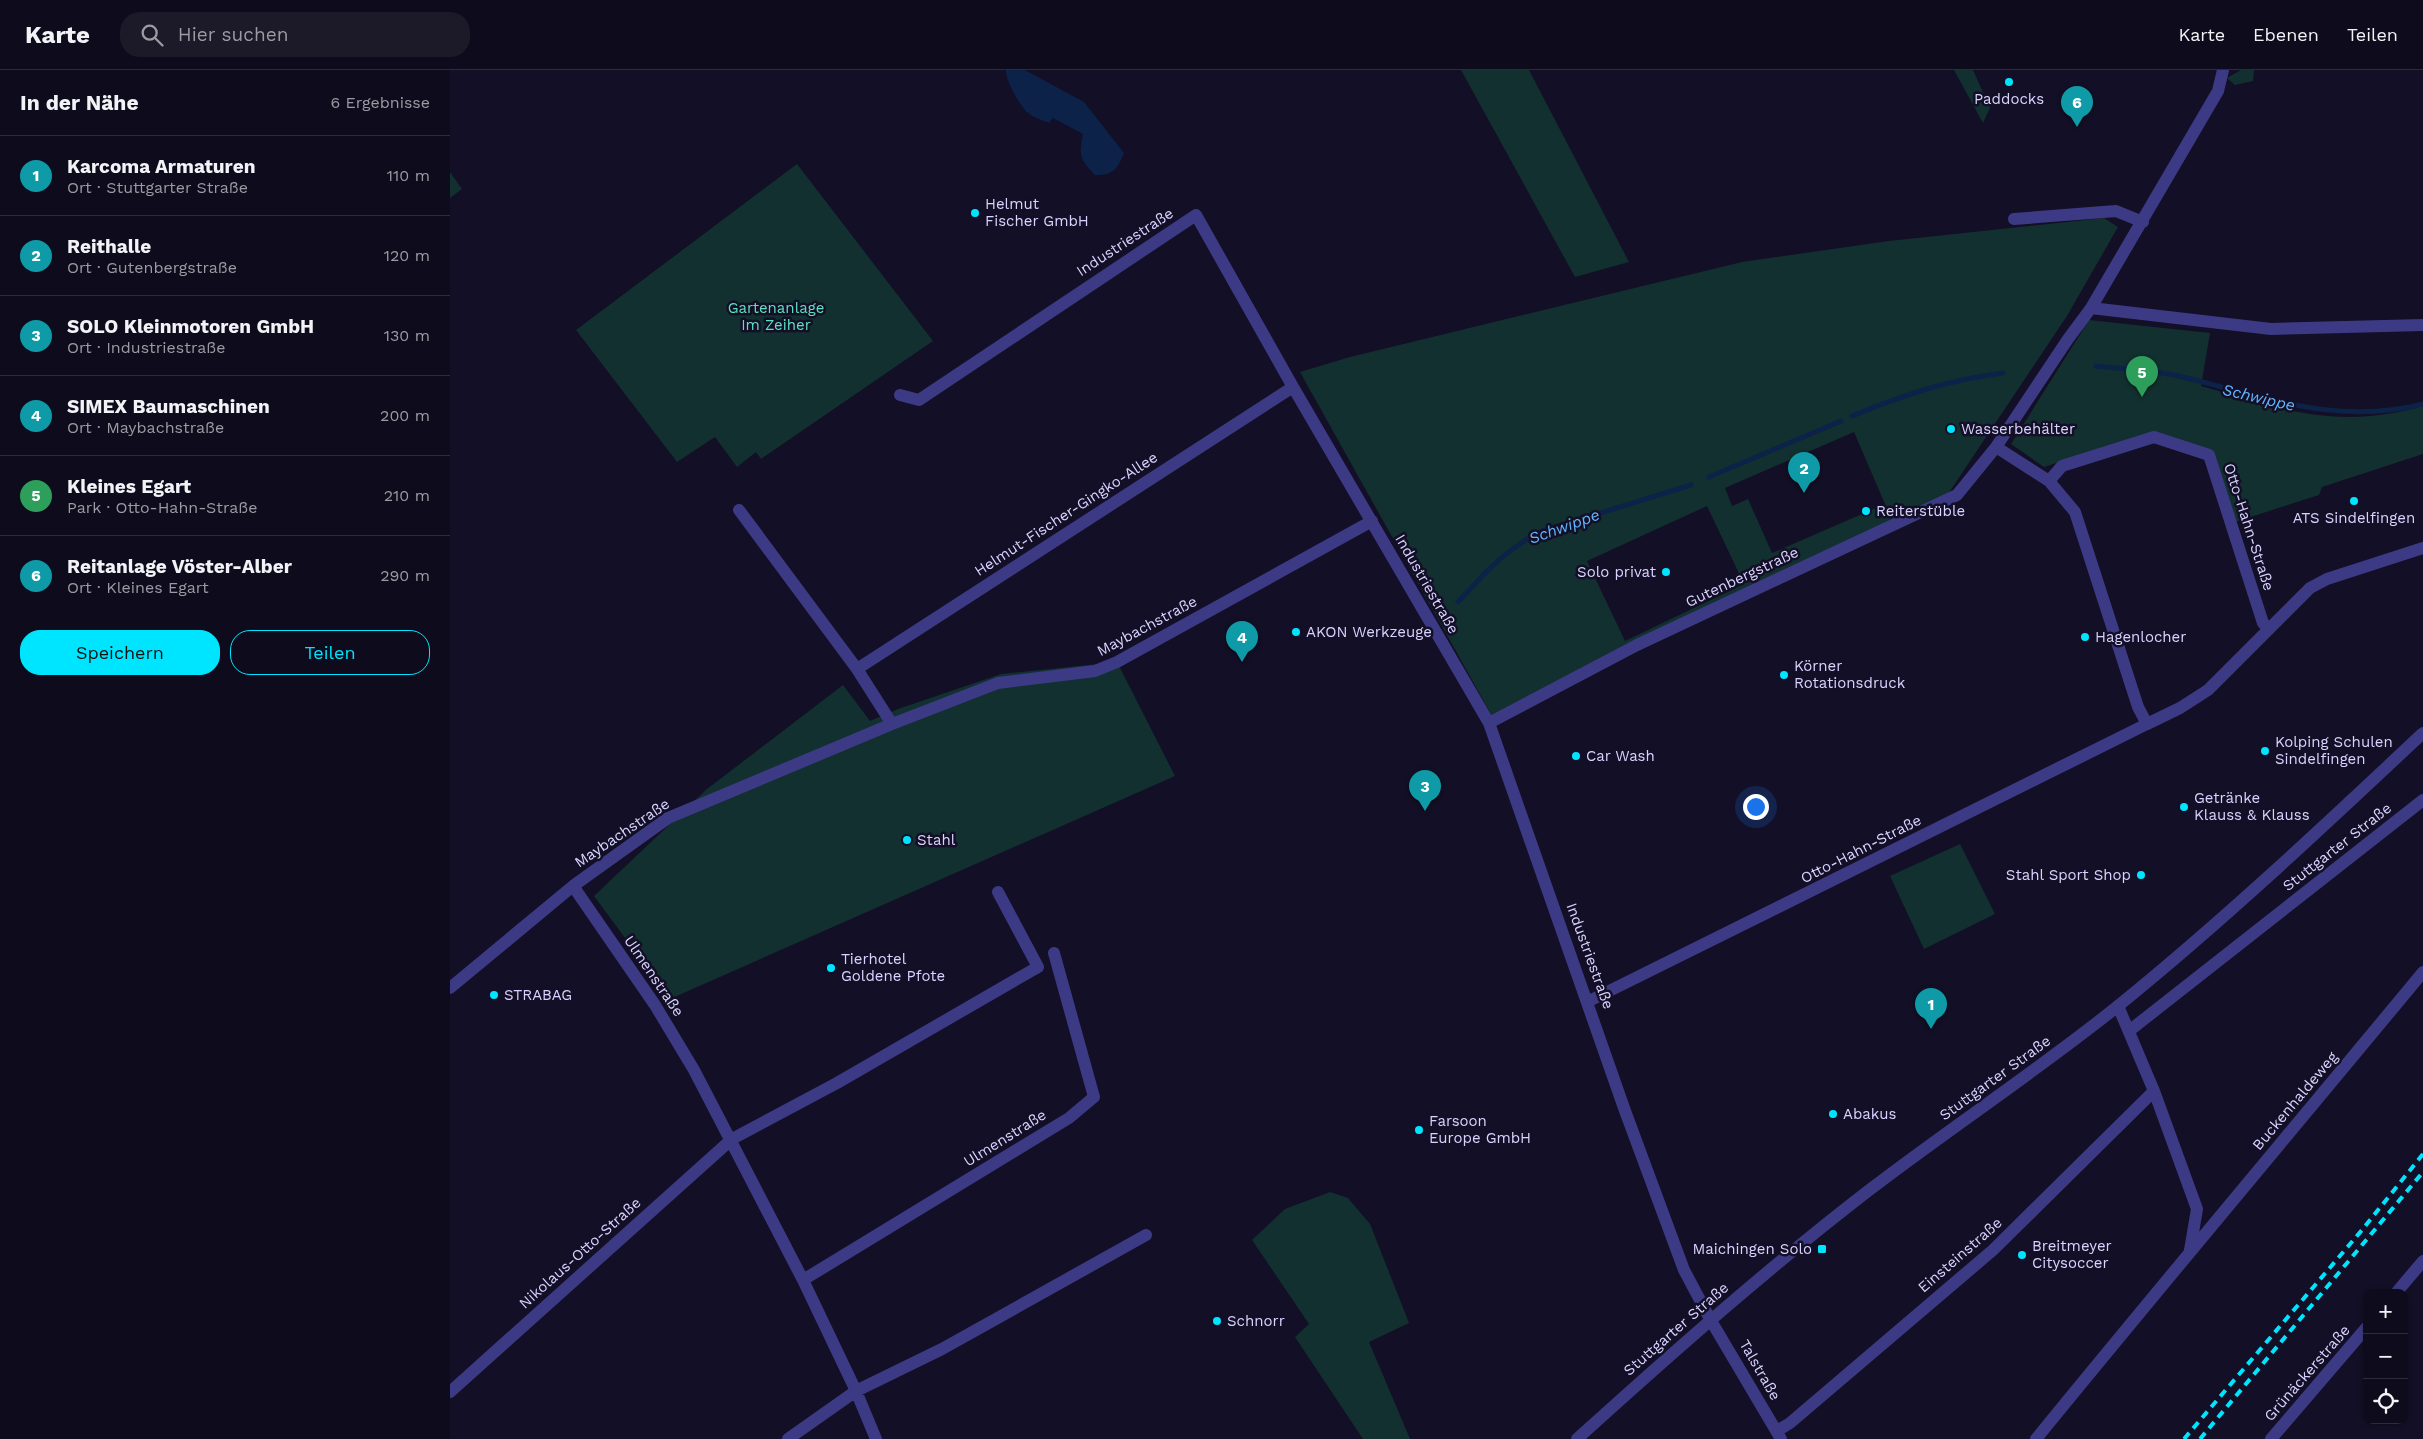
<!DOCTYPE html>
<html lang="de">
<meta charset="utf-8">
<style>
body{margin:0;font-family:"Work Sans",sans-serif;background:#1c1929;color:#f1f3f6}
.controls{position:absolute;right:15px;bottom:15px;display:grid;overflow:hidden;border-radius:10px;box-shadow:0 1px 4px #0004}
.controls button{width:45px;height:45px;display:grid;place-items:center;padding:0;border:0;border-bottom:1px solid #2e2b3b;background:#0e0b1c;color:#f1f3f6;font:25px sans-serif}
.you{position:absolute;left:1305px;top:736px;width:18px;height:18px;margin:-12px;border:4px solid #fff;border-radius:50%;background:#1a73e8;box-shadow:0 0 0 8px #1a73e833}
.badge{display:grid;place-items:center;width:32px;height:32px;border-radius:50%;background:#00e5ff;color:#fff;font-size:16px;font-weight:700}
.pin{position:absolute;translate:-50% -41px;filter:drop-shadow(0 1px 2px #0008)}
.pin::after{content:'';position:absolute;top:26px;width:18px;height:15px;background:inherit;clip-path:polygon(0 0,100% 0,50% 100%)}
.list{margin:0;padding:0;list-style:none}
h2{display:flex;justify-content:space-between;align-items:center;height:65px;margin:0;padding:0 20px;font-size:21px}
h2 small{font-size:16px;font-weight:400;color:#9b9ba3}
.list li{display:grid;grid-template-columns:32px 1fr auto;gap:15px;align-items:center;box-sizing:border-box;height:80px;padding:0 20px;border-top:1px solid #2e2b3b}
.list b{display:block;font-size:19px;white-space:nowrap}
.list p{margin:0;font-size:16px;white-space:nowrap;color:#9b9ba3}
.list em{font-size:16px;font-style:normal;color:#9b9ba3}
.actions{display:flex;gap:10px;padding:15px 20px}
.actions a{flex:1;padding:11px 0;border:1px solid #00e5ff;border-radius:20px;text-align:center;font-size:18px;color:#00e5ff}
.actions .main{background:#00e5ff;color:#111}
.icon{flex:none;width:28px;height:28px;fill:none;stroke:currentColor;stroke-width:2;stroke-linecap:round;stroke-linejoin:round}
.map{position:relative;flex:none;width:1973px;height:1369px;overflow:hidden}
header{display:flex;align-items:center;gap:30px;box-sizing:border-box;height:70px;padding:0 25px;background:#0e0b1c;border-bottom:1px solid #2e2b3b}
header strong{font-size:24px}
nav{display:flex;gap:28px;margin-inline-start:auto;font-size:18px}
.search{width:350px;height:45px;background:#1c1929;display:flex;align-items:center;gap:12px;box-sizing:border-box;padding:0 18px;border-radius:20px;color:#9b9ba3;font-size:19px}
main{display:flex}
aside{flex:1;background:#0e0b1c}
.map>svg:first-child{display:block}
</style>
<header>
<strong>Karte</strong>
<div class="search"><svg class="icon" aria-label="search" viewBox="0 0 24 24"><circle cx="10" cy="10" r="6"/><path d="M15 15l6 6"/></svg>Hier suchen</div>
<nav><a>Karte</a><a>Ebenen</a><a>Teilen</a></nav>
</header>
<main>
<aside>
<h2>In der Nähe<small>6 Ergebnisse</small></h2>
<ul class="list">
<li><span class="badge" style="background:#0f9aa8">1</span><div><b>Karcoma Armaturen</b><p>Ort · Stuttgarter Straße</p></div><em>110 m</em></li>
<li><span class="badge" style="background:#0f9aa8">2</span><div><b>Reithalle</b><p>Ort · Gutenbergstraße</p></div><em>120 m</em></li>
<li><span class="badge" style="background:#0f9aa8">3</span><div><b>SOLO Kleinmotoren GmbH</b><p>Ort · Industriestraße</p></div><em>130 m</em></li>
<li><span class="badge" style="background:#0f9aa8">4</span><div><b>SIMEX Baumaschinen</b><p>Ort · Maybachstraße</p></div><em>200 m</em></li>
<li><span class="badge" style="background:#2e9e5b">5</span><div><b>Kleines Egart</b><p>Park · Otto-Hahn-Straße</p></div><em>210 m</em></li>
<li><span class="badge" style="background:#0f9aa8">6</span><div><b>Reitanlage Vöster-Alber</b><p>Ort · Kleines Egart</p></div><em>290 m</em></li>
</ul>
<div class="actions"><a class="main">Speichern</a><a>Teilen</a></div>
</aside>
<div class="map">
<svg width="1973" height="1369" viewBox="0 0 1973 1369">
<rect width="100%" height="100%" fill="#130f26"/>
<path fill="#12302f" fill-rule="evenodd" d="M1011,0H1079L1179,192L1125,207Z
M1504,0H1523L1540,38L1533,53Z
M1791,0H1804L1803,11L1785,15L1777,8Z
M347,94L483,271L311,389L306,382L287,397L265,367L227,392L126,260Z
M0,102L12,119L0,128Z
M1654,148L1668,157L1617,246L1498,424L1046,653L850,302L900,287L1292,192L1439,171ZM1404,362L1435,434L1322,483L1298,429L1282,436L1275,418ZM1257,436L1294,514L1175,571L1137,491Z
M1639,250L1760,263L1751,316C1792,327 1836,343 1878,346C1910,349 1942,345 1973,336V384L1872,417L1869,425L1785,452L1761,380L1703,362L1594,397L1561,374Z
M667,592L725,706L220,929L144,826L257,719L393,615L420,651L448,639L551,604Z
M1510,774L1545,844L1474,879L1440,806Z
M880,1122L898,1128L920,1154L959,1253L919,1272L960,1369H913L845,1267L859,1254L802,1170L835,1139Z"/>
<path fill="#0c2248" d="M556,0H575L634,32L674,83C668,99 662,106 645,105C629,88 629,86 633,64L603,48L599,53C592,50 582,47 577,42C570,36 555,10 556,0Z"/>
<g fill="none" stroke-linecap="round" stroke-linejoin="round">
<path stroke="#0c2248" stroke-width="5" d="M1646,296C1675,299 1705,300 1733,307C1815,327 1888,356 1973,334
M1402,346C1454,325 1497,310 1553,303
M1259,407L1391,351
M1008,532C1036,502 1054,480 1092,461L1241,415"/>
<path stroke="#3d3a85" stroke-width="12" d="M1564,149L1666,141L1693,152
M1641,238L1821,259L1973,255
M450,325L469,330L746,145L843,317L1039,653L1174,1038L1234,1200L1260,1249
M1599,411L1612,396L1704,367L1759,385L1813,553L1819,559
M289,440L407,599L442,654
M407,599L843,317
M1039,653L1187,575L1507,425L1546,377L1618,269L1641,238L1768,21L1773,0
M1697,654L1730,638L1758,620L1860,518L1877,509L1973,478
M123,816L205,935L244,1000L353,1210L406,1321L426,1369
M0,918L123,816L218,748L442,654L548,613L645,601L667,592L922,451
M1139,931L1697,654L1688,637L1625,442L1599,411L1546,377
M1668,936L1704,1021L1747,1139L1740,1180
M1679,961L1973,730
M353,1210L619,1048L644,1027L604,883
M1946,1223L1973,1191
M0,1322L282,1069L387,1013L588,897L548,822
M1327,1361L1340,1353L1543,1180L1704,1021
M338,1369L406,1321L492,1279L696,1165
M1586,1369C1714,1212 1844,1058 1973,902
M1821,1369L1917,1257"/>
<path stroke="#3d3a85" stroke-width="12" d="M1260,1249L1331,1369
M1127,1369C1222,1283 1317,1199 1418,1121C1500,1058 1587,1001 1668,936C1774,850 1874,756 1973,663"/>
<path stroke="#00e5ff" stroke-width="4" stroke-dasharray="8 6" stroke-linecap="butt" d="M1734,1369L1912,1160L1973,1084
M1750,1369L1973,1102"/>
</g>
<g fill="#00e5ff" stroke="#130f26" stroke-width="2">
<circle cx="1559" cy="12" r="5"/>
<circle cx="525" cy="143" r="5"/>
<circle cx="1501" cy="359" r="5"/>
<circle cx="1904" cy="431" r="5"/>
<circle cx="1416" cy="441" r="5"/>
<circle cx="1216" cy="502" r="5"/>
<circle cx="846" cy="562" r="5"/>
<circle cx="1635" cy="567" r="5"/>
<circle cx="1334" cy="605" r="5"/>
<circle cx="1815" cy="681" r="5"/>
<circle cx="1126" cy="686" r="5"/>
<circle cx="1734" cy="737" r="5"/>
<circle cx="457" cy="770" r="5"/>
<circle cx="1691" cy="805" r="5"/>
<circle cx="381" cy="898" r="5"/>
<circle cx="44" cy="925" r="5"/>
<circle cx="1383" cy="1044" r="5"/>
<circle cx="969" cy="1060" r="5"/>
<rect x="1367" y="1174" width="10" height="10" rx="2.5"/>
<circle cx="1572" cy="1185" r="5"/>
<circle cx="767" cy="1251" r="5"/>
</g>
<g text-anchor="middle" stroke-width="5" stroke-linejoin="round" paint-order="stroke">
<g font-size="15" fill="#d9d4ff" stroke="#130f26" text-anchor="start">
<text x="1559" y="34" text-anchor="middle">Paddocks</text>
<text x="535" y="139">Helmut<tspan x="535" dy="17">Fischer GmbH</tspan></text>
<text x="1511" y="364">Wasserbehälter</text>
<text x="1426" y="446">Reiterstüble</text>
<text x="1904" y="453" text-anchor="middle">ATS Sindelfingen</text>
<text x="1206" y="507" text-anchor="end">Solo privat</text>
<text x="856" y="567">AKON Werkzeuge</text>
<text x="1645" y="572">Hagenlocher</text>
<text x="1344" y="601">Körner<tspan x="1344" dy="17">Rotationsdruck</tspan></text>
<text x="1825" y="677">Kolping Schulen<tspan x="1825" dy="17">Sindelfingen</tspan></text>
<text x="1136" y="691">Car Wash</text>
<text x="1744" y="733">Getränke<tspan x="1744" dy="17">Klauss &amp; Klauss</tspan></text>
<text x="467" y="775">Stahl</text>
<text x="1681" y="810" text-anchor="end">Stahl Sport Shop</text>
<text x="391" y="894">Tierhotel<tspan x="391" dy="17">Goldene Pfote</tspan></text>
<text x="54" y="930">STRABAG</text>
<text x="1393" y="1049">Abakus</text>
<text x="979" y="1056">Farsoon<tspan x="979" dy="17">Europe GmbH</tspan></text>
<text x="1582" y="1181">Breitmeyer<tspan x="1582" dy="17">Citysoccer</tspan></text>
<text x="1362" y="1184" text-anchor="end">Maichingen Solo</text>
<text x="777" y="1256">Schnorr</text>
</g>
<g font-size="15" fill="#d9d4ff" stroke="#130f26">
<text transform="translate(675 172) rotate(-33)" y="5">Industriestraße</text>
<text transform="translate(616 444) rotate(-33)" y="5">Helmut-Fischer-Gingko-Allee</text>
<text transform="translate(1799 457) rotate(72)" y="5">Otto-Hahn-Straße</text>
<text transform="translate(1292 507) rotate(-25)" y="5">Gutenbergstraße</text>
<text transform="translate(977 514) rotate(60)" y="5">Industriestraße</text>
<text transform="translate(697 556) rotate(-28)" y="5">Maybachstraße</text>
<text transform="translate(172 763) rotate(-34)" y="5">Maybachstraße</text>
<text transform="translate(1887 777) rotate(-38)" y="5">Stuttgarter Straße</text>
<text transform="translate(1411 779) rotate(-27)" y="5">Otto-Hahn-Straße</text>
<text transform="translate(1140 886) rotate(70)" y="5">Industriestraße</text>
<text transform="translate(204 906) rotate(56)" y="5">Ulmenstraße</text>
<text transform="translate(1545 1008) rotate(-36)" y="5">Stuttgarter Straße</text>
<text transform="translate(1845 1031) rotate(-50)" y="5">Buckenhaldeweg</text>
<text transform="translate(555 1068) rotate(-32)" y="5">Ulmenstraße</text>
<text transform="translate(130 1183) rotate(-42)" y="5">Nikolaus-Otto-Straße</text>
<text transform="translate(1510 1185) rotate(-41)" y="5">Einsteinstraße</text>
<text transform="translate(1226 1259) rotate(-41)" y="5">Stuttgarter Straße</text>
<text transform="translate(1310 1300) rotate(60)" y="5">Talstraße</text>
<text transform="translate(1857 1303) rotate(-49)" y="5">Grünäckerstraße</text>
</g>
<g font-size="15" fill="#5fe0c0" stroke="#130f26">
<text x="326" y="243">Gartenanlage<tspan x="326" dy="17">Im Zeiher</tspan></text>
</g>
<g font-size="16" font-style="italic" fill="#62b6ff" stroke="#130f26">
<text transform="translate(1809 327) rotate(13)" y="6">Schwippe</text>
<text transform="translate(1114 456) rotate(-20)" y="6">Schwippe</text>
</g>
</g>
</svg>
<div class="controls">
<button>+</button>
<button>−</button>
<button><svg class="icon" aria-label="locate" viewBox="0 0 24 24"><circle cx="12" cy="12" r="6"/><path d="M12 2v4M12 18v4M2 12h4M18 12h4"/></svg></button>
</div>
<div class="you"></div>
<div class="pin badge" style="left:1481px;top:959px;background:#0f9aa8">1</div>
<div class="pin badge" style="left:1354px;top:423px;background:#0f9aa8">2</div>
<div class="pin badge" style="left:975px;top:741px;background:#0f9aa8">3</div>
<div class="pin badge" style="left:792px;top:592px;background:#0f9aa8">4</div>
<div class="pin badge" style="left:1692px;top:327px;background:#2e9e5b">5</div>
<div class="pin badge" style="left:1627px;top:57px;background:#0f9aa8">6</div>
</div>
</main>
